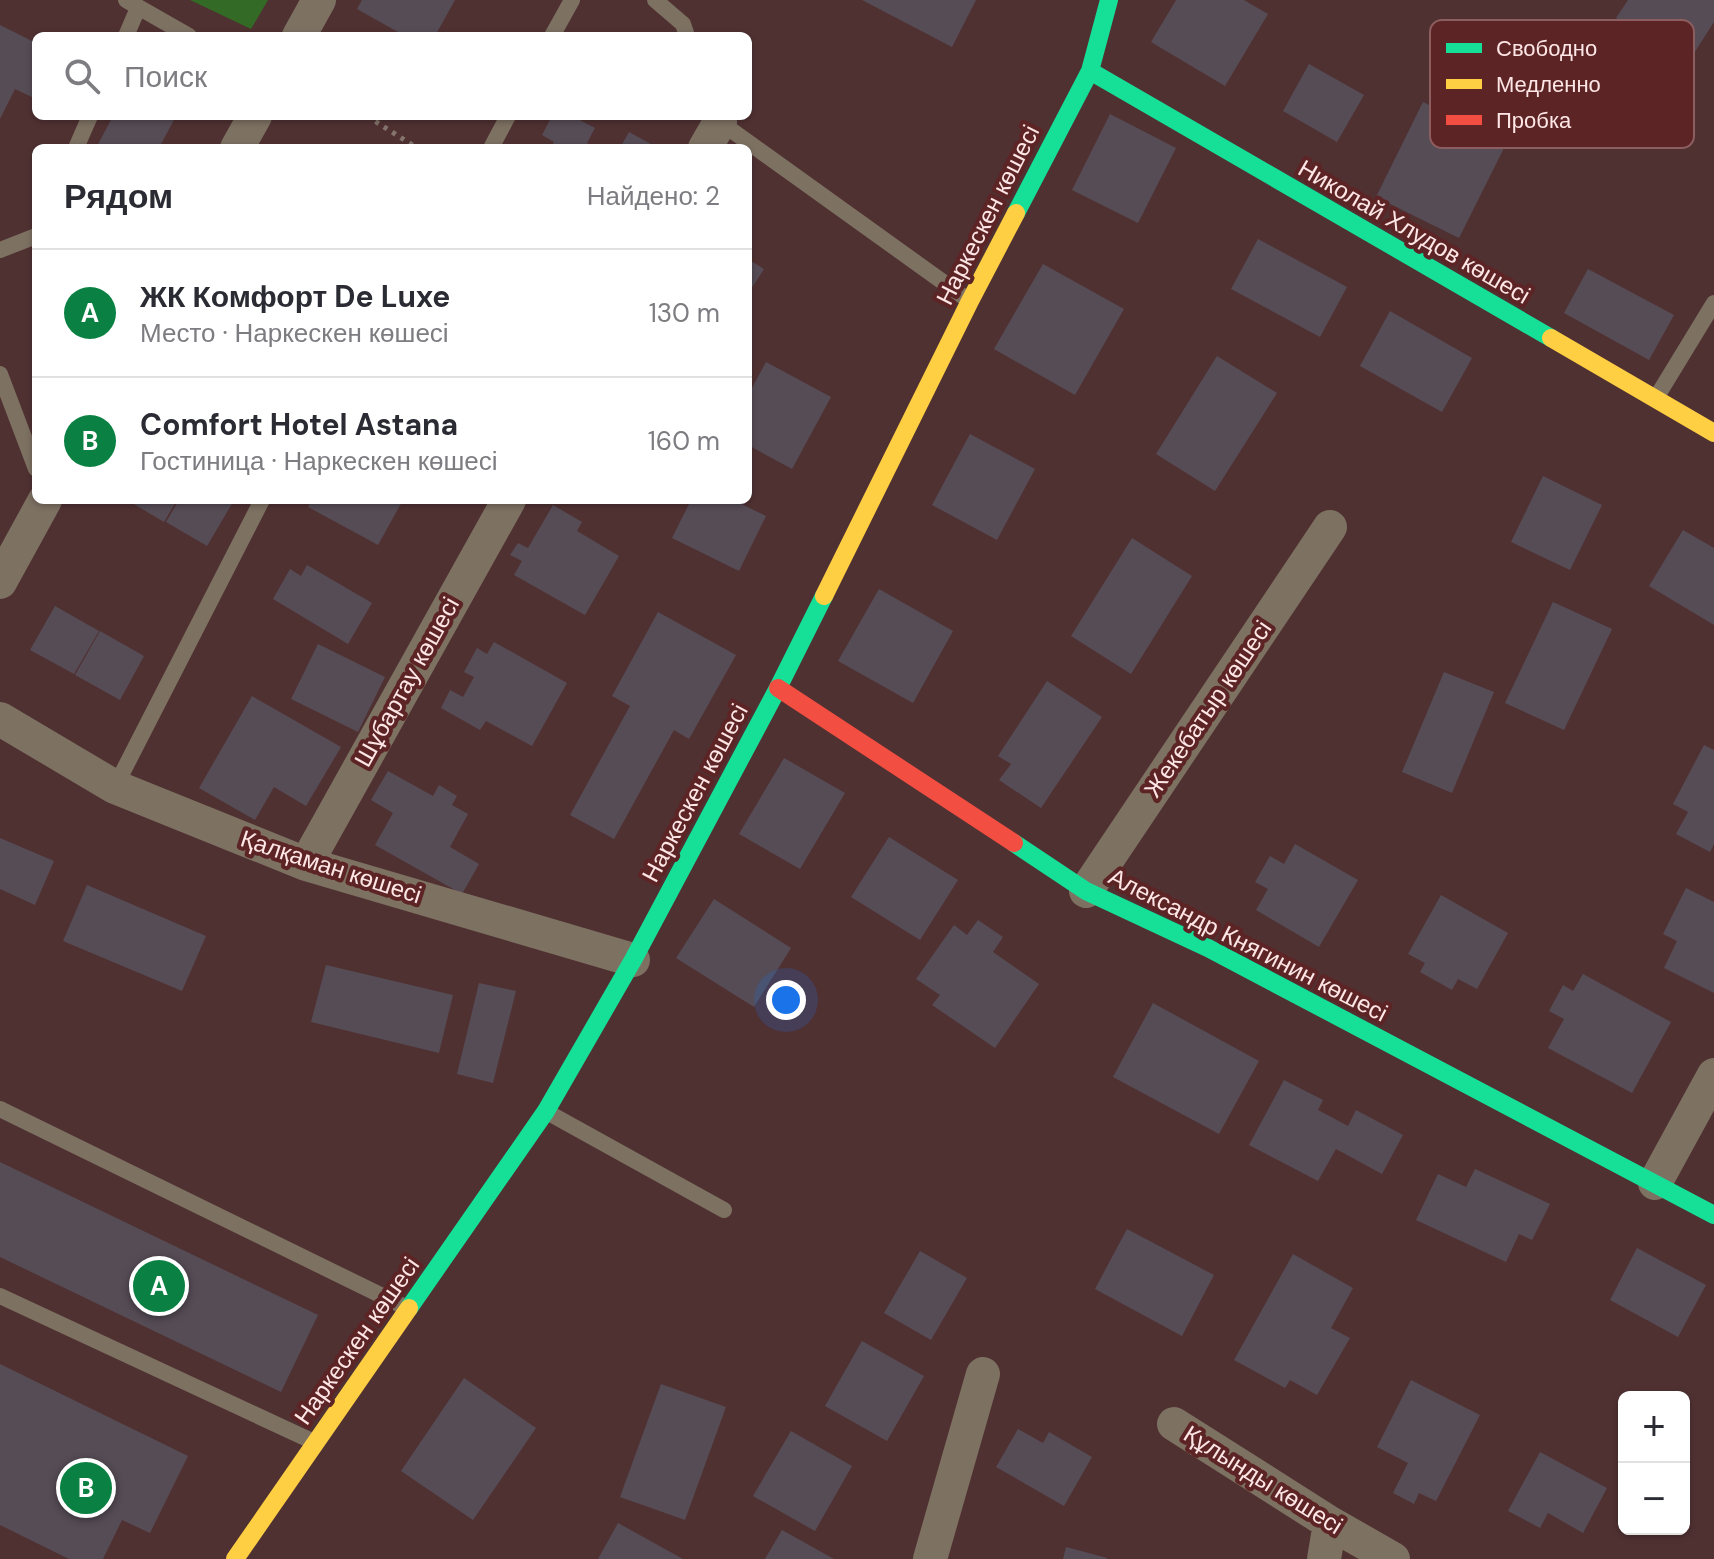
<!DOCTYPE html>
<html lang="ru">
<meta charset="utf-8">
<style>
body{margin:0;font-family:"DM Sans",sans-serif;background:#f7f7f7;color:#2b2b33}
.controls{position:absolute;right:24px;bottom:24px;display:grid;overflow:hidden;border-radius:12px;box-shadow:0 2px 6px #0004}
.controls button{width:72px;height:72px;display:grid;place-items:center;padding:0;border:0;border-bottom:2px solid #e1e1e2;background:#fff;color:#2b2b33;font:40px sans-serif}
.you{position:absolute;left:786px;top:1000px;width:28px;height:28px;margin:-20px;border:6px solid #fff;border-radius:50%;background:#1a73e8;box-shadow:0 0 0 12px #1a73e833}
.badge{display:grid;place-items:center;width:52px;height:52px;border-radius:50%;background:#0b8043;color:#fff;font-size:26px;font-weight:700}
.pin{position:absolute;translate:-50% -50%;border:4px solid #fff;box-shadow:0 2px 8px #0006}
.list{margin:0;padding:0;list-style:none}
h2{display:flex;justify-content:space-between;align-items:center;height:104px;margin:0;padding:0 32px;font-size:34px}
h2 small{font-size:26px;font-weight:400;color:#7c7c81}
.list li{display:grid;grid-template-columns:52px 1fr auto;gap:24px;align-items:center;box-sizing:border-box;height:128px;padding:0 32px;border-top:2px solid #e1e1e2}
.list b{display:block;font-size:30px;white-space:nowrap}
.list p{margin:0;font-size:26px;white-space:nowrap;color:#7c7c81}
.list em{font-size:26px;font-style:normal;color:#7c7c81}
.icon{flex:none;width:44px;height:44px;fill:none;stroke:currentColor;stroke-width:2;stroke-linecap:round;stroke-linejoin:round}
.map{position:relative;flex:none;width:1714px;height:1559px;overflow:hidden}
.search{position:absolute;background:#fff;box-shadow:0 2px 6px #0004;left:32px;top:32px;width:720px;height:88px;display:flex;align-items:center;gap:20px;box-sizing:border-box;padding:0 28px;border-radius:12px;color:#7c7c81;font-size:30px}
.panel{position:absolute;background:#fff;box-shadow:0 2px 6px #0004;left:32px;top:144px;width:720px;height:360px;border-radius:12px}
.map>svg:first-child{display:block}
</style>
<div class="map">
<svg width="1714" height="1559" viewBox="0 0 1714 1559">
<rect width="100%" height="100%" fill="#503132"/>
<path fill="#336a25" d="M190,0H268L251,29Z"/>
<path fill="#564c56" d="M362,0H455L435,36H405L357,9Z
M862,0H976L952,47Z
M1176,0H1244L1268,14L1225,86L1151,42Z
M1628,0H1714V22L1687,64L1616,18Z
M0,25L36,43V94L34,98L15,89L0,119Z
M1309,64L1364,95L1337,142L1283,111Z
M1423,102L1506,144L1459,238L1376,197Z
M1110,114L1176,148L1138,223L1072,190Z
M113,116H176L159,148H96Z
M552,116H572L595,128L587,143L596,148H550L554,142L542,135Z
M629,132L658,148H620Z
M1258,239L1347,287L1320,337L1231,289Z
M748,259L764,269L748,294Z
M1043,264L1124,309L1075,395L994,349Z
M1588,269L1674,315L1649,360L1564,313Z
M1390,311L1472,358L1442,412L1360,366Z
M1217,356L1277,393L1215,491L1156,454Z
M766,362L831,397L792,469L748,445V395Z
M970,434L1035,469L997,540L932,505Z
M1543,476L1602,505L1570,570L1511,542Z
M127,500H177L164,522Z
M179,500H229L233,502L207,546L166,522Z
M312,500H403L378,545L308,507Z
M691,500H733L766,516L739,571L672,538Z
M553,505L582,522L577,531L619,556L585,615L514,575L522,561L510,555L518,543L528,548Z
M1683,530L1714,548V625L1649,586Z
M1132,538L1192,576L1131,674L1071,636Z
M307,565L372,603L348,644L273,599L290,569L301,576Z
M879,589L953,631L913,703L838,661Z
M1553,602L1612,629L1564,730L1505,703Z
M55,606L99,631L74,674L30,650Z
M658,612L736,655L689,739L674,730L614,839L570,815L630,706L612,696Z
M100,631L144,656L120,700L75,675Z
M494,642L567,683L532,746L486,721L480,730L441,708L450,690L463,697L474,677L464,672L477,648L487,654Z
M318,644L385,677L358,732L291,699Z
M1444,672L1494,692L1452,793L1402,772Z
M1047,681L1102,717L1041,808L999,780L1011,764L998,756Z
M252,696L341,747L306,806L274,787L255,820L199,788Z
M1704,745L1714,750V844L1710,852L1676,834L1688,812L1673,804Z
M784,758L845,793L800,869L739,834Z
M388,771L433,796L439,785L457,796L452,805L468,814L450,847L479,864L462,894L375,845L393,813L371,800Z
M889,837L958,880L920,940L851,897Z
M0,838L54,861L35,905L0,889Z
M1295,844L1358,880L1319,947L1256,910L1268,889L1255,882L1270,856L1284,864Z
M87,885L206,936L182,991L63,941Z
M1686,888L1714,902V993L1664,968L1677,941L1663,934Z
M1441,895L1508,933L1477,989L1458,979L1452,990L1420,972L1425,963L1408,954Z
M714,899L791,948L754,1007L676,958Z
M978,920L1003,937L993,952L1039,984L995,1048L932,1005L940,995L916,979L954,925L967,935Z
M326,965L453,995L439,1053L311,1022Z
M1583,974L1671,1022L1632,1093L1548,1048L1564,1019L1549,1011L1563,985L1573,991Z
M479,983L516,991L493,1083L457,1074Z
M1153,1003L1259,1061L1219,1134L1113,1077Z
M1284,1080L1323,1100L1318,1110L1348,1126L1356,1110L1403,1135L1382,1174L1336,1149L1318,1181L1249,1145Z
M0,1162L318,1315L281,1392L0,1257Z
M1475,1169L1550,1204L1532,1240L1519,1234L1506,1262L1416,1220L1438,1174L1466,1187Z
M1127,1229L1214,1275L1182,1336L1095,1289Z
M1637,1248L1706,1285L1678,1337L1610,1300Z
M920,1251L967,1278L931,1340L884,1313Z
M1293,1254L1353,1288L1331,1328L1350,1338L1317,1395L1290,1380L1285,1388L1234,1360Z
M862,1341L924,1376L887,1441L825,1406Z
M0,1364L188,1456L150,1533L122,1520L103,1559H69L0,1525Z
M464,1378L536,1428L473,1520L401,1471Z
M1411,1380L1480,1415L1436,1501L1419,1493L1414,1504L1393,1493L1408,1463L1377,1447Z
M661,1384L726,1407L685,1520L620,1497Z
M1018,1429L1043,1443L1049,1432L1092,1457L1064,1506L996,1467Z
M791,1431L852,1466L815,1531L753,1496Z
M1540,1452L1607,1488L1583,1533L1548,1513L1540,1528L1508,1511Z
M618,1523L683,1559H598Z
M782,1530L834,1559H765Z
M1066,1547L1107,1558V1559H1063Z"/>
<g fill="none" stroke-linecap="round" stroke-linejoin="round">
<path stroke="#83746c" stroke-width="5" stroke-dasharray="4 6" stroke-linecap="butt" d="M367,116L417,148"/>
<path stroke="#7d7162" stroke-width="16" d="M126,0L189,36
M655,0L683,24L687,36
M126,36L138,8
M552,36L572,0
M719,119L720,122L968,300
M76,148L90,116
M491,148L508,116
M0,250L36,236
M0,374L36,469
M1656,398L1714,303
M115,787L262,500
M0,1109L407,1308
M547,1112L724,1210
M0,1296L314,1442"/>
<path stroke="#7d7162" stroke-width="34" d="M299,36L319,0
M237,148L255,116
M705,148L720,122
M0,582L45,500
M0,719L115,787L306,864L633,960
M306,864L509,500
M1086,891L1330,527
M1655,1183L1714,1075
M1174,1424L1330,1523L1393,1559
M930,1559L983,1374
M1324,1559L1330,1523"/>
<path stroke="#16e098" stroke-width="18" d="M1090,71L1551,338
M1016,213L1090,71L1109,0
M1014,843L1086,891L1208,948L1714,1215
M409,1308L546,1111L633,960L778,688L824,596"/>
<path stroke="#ffcf43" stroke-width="18" d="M1551,338L1714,433
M824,596L970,301L1016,213
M235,1559L409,1308"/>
<path stroke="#f24e42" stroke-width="18" d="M778,688L1014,843"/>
</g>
<g text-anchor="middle" stroke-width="8" stroke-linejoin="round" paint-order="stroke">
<g font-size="24" fill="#fde6e5" stroke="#5d2426">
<text transform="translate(988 215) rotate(-63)" y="8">Наркескен көшесі</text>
<text transform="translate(1414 232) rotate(30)" y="8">Николай Хлудов көшесі</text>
<text transform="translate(407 682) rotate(-61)" y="8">Шұбартау көшесі</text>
<text transform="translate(1208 709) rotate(-56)" y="8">Жекебатыр көшесі</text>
<text transform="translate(695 793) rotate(-62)" y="8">Наркескен көшесі</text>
<text transform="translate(331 867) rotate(18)" y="8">Қалқаман көшесі</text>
<text transform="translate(1248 945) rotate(27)" y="8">Александр Княгинин көшесі</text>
<text transform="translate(357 1341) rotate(-55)" y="8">Наркескен көшесі</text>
<text transform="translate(1263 1480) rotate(32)" y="8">Құлынды көшесі</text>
</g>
</g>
<rect x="1430" y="20" width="264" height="128" rx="12" fill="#5d2426" stroke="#8d5e5f" stroke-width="2"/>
<rect x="1446" y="43" width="36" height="10" fill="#16e098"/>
<rect x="1446" y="79" width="36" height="10" fill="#ffcf43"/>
<rect x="1446" y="115" width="36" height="10" fill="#f24e42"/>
<g font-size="22" fill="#fde6e5">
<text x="1496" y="56">Свободно</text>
<text x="1496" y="92">Медленно</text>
<text x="1496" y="128">Пробка</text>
</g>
</svg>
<div class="controls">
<button>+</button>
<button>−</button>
</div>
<div class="you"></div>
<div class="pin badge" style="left:159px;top:1286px">A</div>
<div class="pin badge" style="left:86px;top:1488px">B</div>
<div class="search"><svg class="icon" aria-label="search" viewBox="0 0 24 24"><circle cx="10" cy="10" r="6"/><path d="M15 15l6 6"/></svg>Поиск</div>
<section class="panel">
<h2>Рядом<small>Найдено: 2</small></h2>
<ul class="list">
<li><span class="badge">A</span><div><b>ЖК Комфорт De Luxe</b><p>Место · Наркескен көшесі</p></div><em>130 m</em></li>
<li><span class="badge">B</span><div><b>Comfort Hotel Astana</b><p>Гостиница · Наркескен көшесі</p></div><em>160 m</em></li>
</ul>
</section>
</div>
